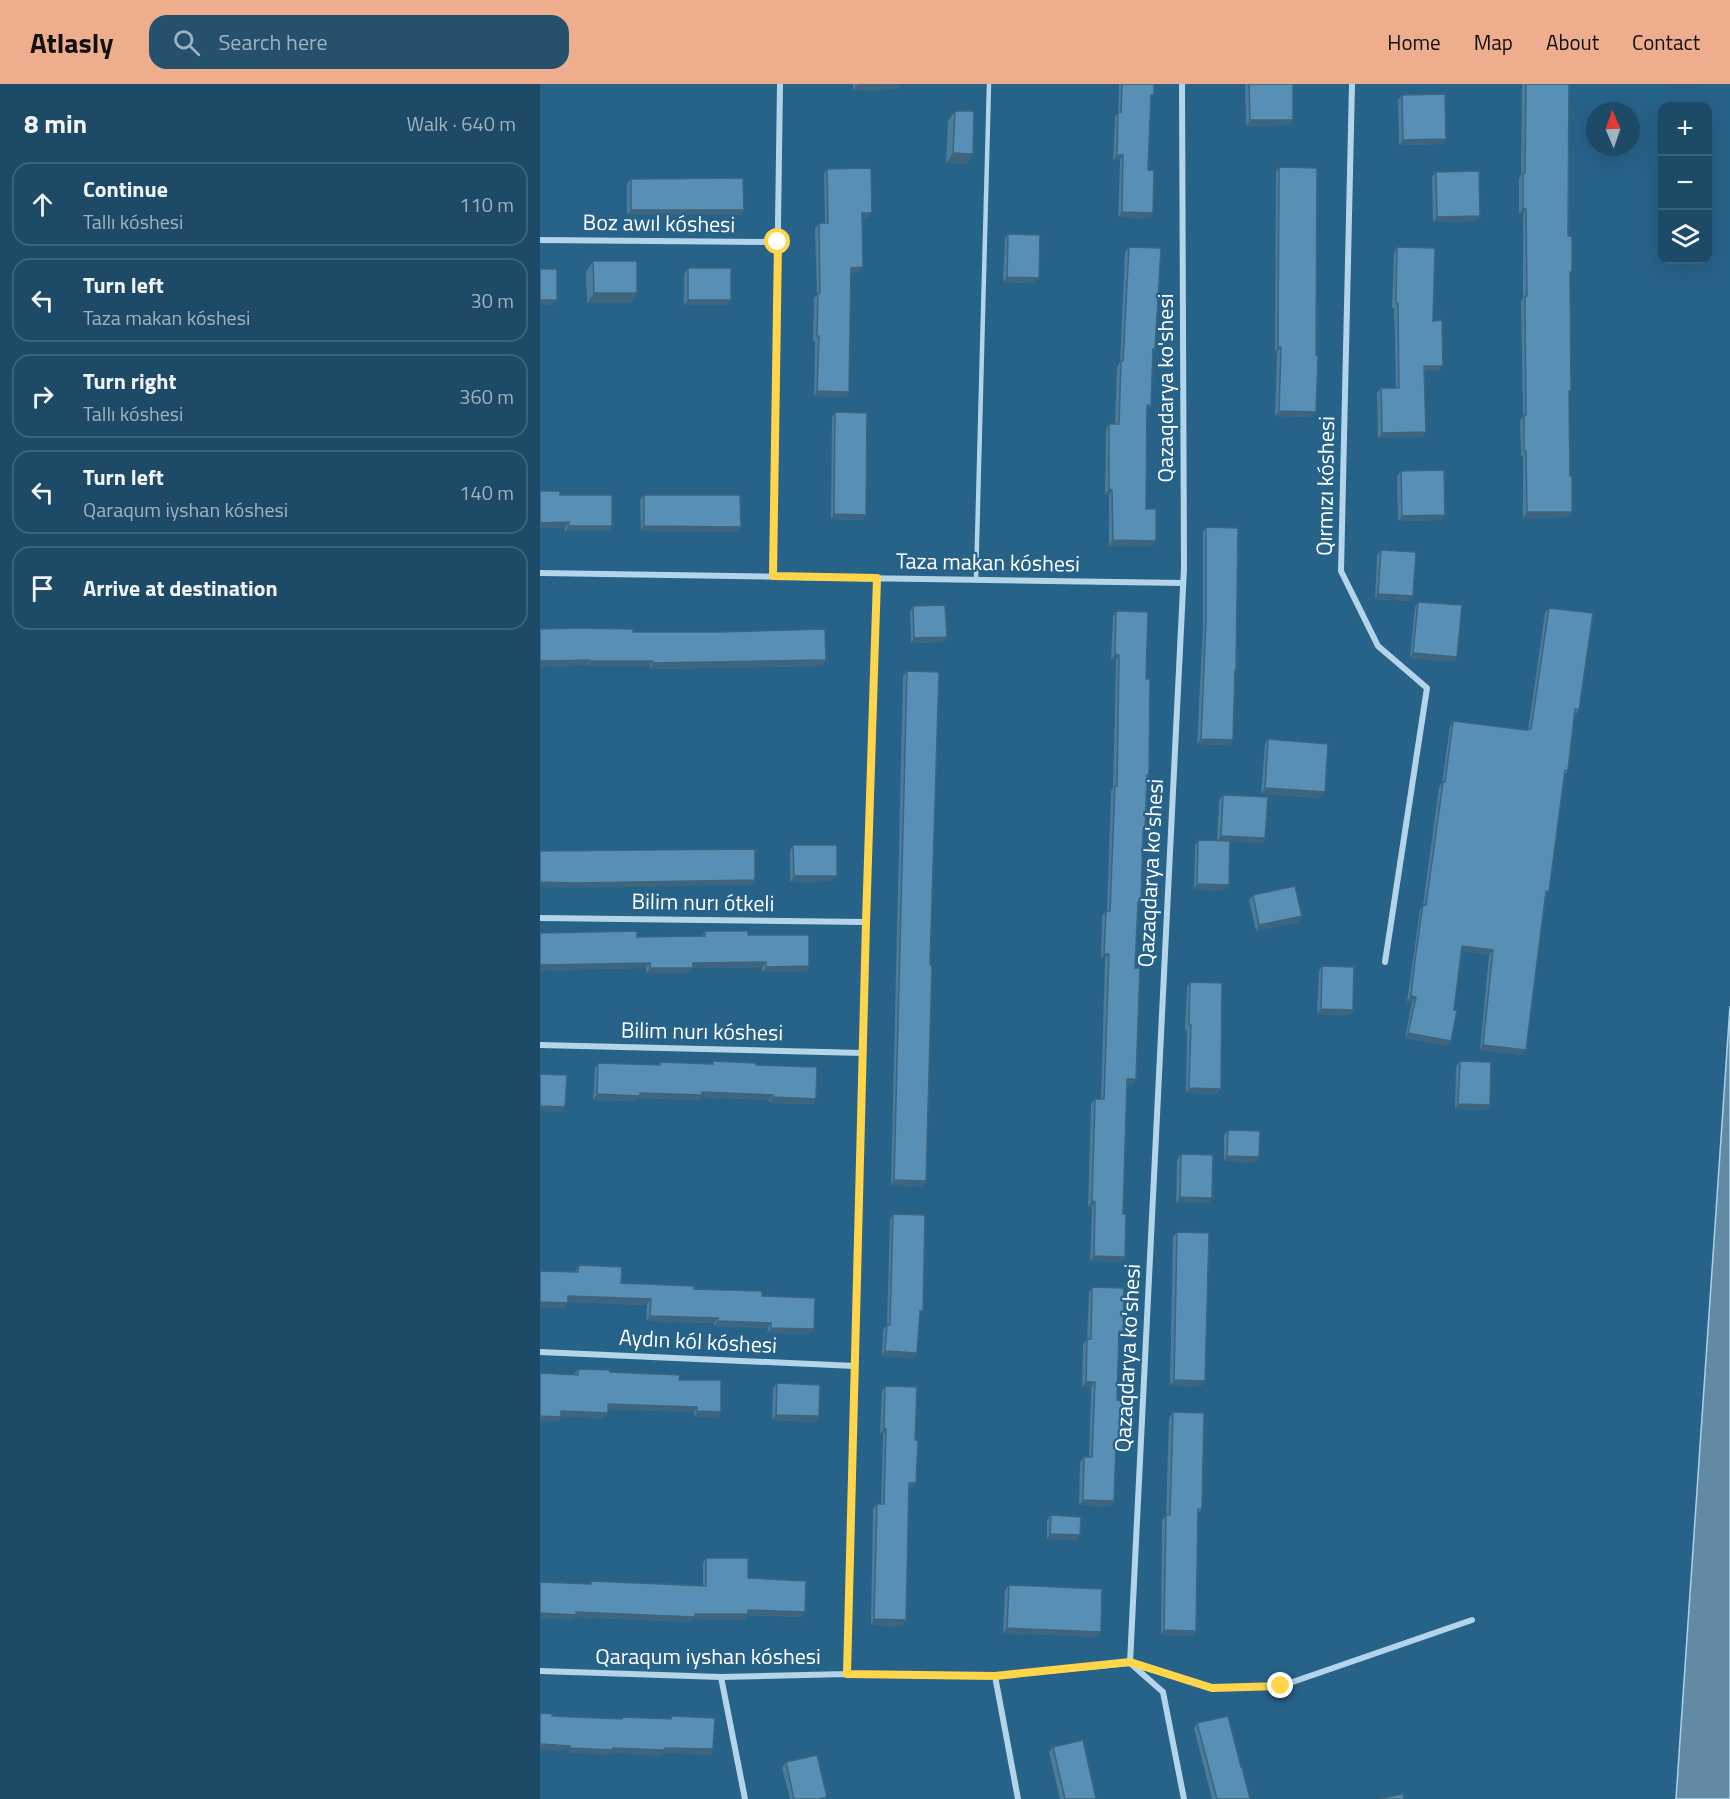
<!DOCTYPE html>
<meta charset="utf-8">
<style>
body{margin:0;font-family:"Titillium Web",sans-serif;background:#25516d;color:#f1f3f6}
.controls{position:absolute;right:18px;top:18px;display:grid;overflow:hidden;border-radius:12px;box-shadow:0 6px 24px #0002}
.controls button{width:54px;height:54px;display:grid;place-items:center;padding:0;border:0;border-bottom:2px solid #3b627b;background:#1d4a67;color:#f1f3f6;font:30px sans-serif}
.compass{position:absolute;left:1046px;top:18px;width:54px;height:54px;border-radius:50%;background:#1d4a67;box-shadow:0 6px 24px #0002;rotate:358deg}
.stop{position:absolute;width:18px;height:18px;margin:-14px;border:4px solid #ffd54a;border-radius:50%;background:#fff}
.stop.end{background:#ffd54a;border-color:#fff;box-shadow:0 2px 6px #0008}
.list{margin:0;padding:0;list-style:none}
h2{display:flex;justify-content:space-between;align-items:center;height:78px;margin:0;padding:0 24px;font-size:26px}
h2 small{font-size:20px;font-weight:400;color:#a0b3c0}
.list li{display:grid;grid-template-columns:39px 1fr auto;gap:18px;align-items:center;box-sizing:border-box;height:84px;margin:0 12px 12px;padding:0 12px;border:2px solid #3b627b;border-radius:18px}
.list b{display:block;font-size:22px;white-space:nowrap}
.list p{margin:0;font-size:20px;white-space:nowrap;color:#a0b3c0}
.list em{font-size:20px;font-style:normal;color:#a0b3c0}
.icon{flex:none;width:33px;height:33px;fill:none;stroke:currentColor;stroke-width:2;stroke-linecap:round;stroke-linejoin:round}
.map{position:relative;flex:none;width:1190px;height:1715px;overflow:hidden}
header{display:flex;align-items:center;gap:36px;box-sizing:border-box;height:84px;padding:0 30px;background:#eead8d;color:#111}
header strong{font-size:28px}
nav{display:flex;gap:33px;margin-inline-start:auto;font-size:21px}
.search{width:420px;height:54px;background:#25516d;display:flex;align-items:center;gap:15px;box-sizing:border-box;padding:0 21px;border-radius:18px;color:#a0b3c0;font-size:22px}
main{display:flex}
aside{flex:1;background:#1d4a67}
.map>svg:first-child{display:block}
</style>
<header>
<strong>Atlasly</strong>
<div class="search"><svg class="icon" aria-label="search" viewBox="0 0 24 24"><circle cx="10" cy="10" r="6"/><path d="M15 15l6 6"/></svg>Search here</div>
<nav><a>Home</a><a>Map</a><a>About</a><a>Contact</a></nav>
</header>
<main>
<aside>
<h2>8 min<small>Walk · 640 m</small></h2>
<ul class="list">
<li><svg class="icon" aria-label="ahead" viewBox="0 0 24 24"><path d="M12 20V5M6 11l6-6 6 6"/></svg><div><b>Continue</b><p>Tallı kóshesi</p></div><em>110 m</em></li>
<li><svg class="icon" aria-label="left" viewBox="0 0 24 24"><path d="M17 20v-9H6M10 6l-5 5 5 5"/></svg><div><b>Turn left</b><p>Taza makan kóshesi</p></div><em>30 m</em></li>
<li><svg class="icon" aria-label="right" viewBox="0 0 24 24"><path d="M7 20v-9h11M14 6l5 5-5 5"/></svg><div><b>Turn right</b><p>Tallı kóshesi</p></div><em>360 m</em></li>
<li><svg class="icon" aria-label="left" viewBox="0 0 24 24"><path d="M17 20v-9H6M10 6l-5 5 5 5"/></svg><div><b>Turn left</b><p>Qaraqum iyshan kóshesi</p></div><em>140 m</em></li>
<li><svg class="icon" aria-label="arrive" viewBox="0 0 24 24"><path d="M6 21V4h12l-3 4 3 4H6"/></svg><div><b>Arrive at destination</b></div></li>
</ul>
</aside>
<div class="map">
<svg width="1190" height="1715" viewBox="0 0 1190 1715">
<rect width="100%" height="100%" fill="#276289"/>
<path fill="#638aa4" stroke="#a8d2ea" stroke-width="1.5" d="M1190,922V1715H1136Z"/>
<g fill="none" stroke-linecap="round" stroke-linejoin="round">
<path stroke="#b4d5e9" stroke-width="4.5" d="M436,496L449,0"/>
<path stroke="#b4d5e9" stroke-width="6" d="M642,0L644,484L590,1579L623,1608L644,1715
M812,0L801,487L838,562L887,604L845,878
M0,156L238,158
M0,489L643,499
M233,491L240,0
M0,834L326,838
M0,961L323,969
M0,1268L315,1282
M0,1587L181,1593L307,1590L455,1592L590,1579L672,1604L741,1602L932,1536
M307,1590L326,838L337,494
M455,1592L478,1715
M181,1593L205,1715"/>
</g>
<path fill="#4b7c9b" d="M313,0H361L357,5L313,6Z
M579,0H614L610,15L608,86L610,134L578,133L580,76H573L575,33L578,28Z
M705,0H753V36L750,41L706,42Z
M982,0H1029L1028,152L1030,190L1031,307L1029,310L1030,392L1032,428L1029,433L983,434V372H981L980,336L983,333L981,217L983,213V130H979V94L981,91Z
M862,11L906,55L903,60L859,61L858,16Z
M415,27L433,70L426,80L406,79L408,37Z
M739,83L776,271V328L773,333L735,332L737,268H735L736,88Z
M287,85L328,134H322L319,189H310L309,308L305,313L274,312L275,257H273L274,214L277,211L275,144L279,139H285L284,90Z
M896,88L936,137L893,138L892,93Z
M91,95L204,126L200,131H87V100Z
M468,150L499,194L495,199L463,198L465,155Z
M589,163L615,265L613,269L607,327L606,425L616,457L612,462H569V411H565L566,345L569,340H575L577,283L580,278L585,168Z
M857,163L893,237L899,287H884L882,354H838L837,309L841,304H856L854,224H852L854,169Z
M53,177L97,209L90,219H47L46,188Z
M148,184L187,221H144V190Z
M295,328L326,431L322,436L291,435L292,333Z
M861,387L902,436L858,437L857,392Z
M0,407L20,411L72,442L69,447H25V444H0Z
M104,411L201,443L197,448L101,447L100,416Z
M666,443L696,586L695,588L693,656L689,661L657,660L663,541V448Z
M841,466L873,512L870,517L835,515L837,471Z
M878,518L914,578L870,574L875,523Z
M373,522L403,558L371,559L370,528Z
M1009,524L1039,626L1035,631L1028,686L1025,691L1006,812L983,971L940,966L949,871L922,867L907,962L865,954L872,918H867L872,882L880,826L883,821L899,703L902,699L910,642L913,637L988,646L1005,529Z
M576,527L606,595L609,691L607,694L605,746L603,749L597,823L595,884L596,995L593,1000H587L583,1130L585,1173L581,1178L550,1177L552,1123H548L551,1020L555,1015H561L565,875H561L562,832L566,827H567L571,707L573,704L576,576H571L573,532Z
M0,545L93,548L286,576L282,582L110,585V582H46V581L0,582Z
M367,587L390,881L386,1097L382,1102L351,1101L363,592Z
M728,655L781,714L721,710L725,660Z
M683,711L725,754L722,759L690,757L685,806L654,805L655,762L658,756L677,757L679,716Z
M253,761L293,797L250,798V766Z
M713,811L758,838L716,847L709,816Z
M165,847L208,851L269,882L265,888H222V884H153L149,889H106V884L0,886V849L97,853L162,852Z
M782,882L809,931L777,930L779,887Z
M650,898L677,1010L646,1009L647,946H645L647,903Z
M173,977L216,981L273,1020L229,1019V1016L160,1013L158,1016L99,1014L96,1017L53,1016L55,984L58,979L118,981L120,978L171,980Z
M920,977L950,1021L946,1026L915,1025L916,982Z
M688,1046L716,1078L684,1077V1051Z
M641,1070L672,1114L668,1119H636L637,1076Z
M353,1130L379,1231L377,1269L373,1274L342,1272L343,1246L347,1241L350,1135Z
M637,1148L662,1302L630,1301L633,1153Z
M39,1181L81,1199L222,1212L270,1250L227,1249L228,1244L174,1242V1239L106,1237L107,1221L28,1218L24,1224L0,1223V1187L35,1188Z
M552,1203L583,1247L579,1252L577,1316L581,1365H576L571,1422L539,1421L540,1378L544,1373H549L551,1303H542L543,1260L547,1255L549,1208Z
M38,1285L139,1296L181,1328L177,1333H154V1328L68,1325V1329L64,1334L21,1332L18,1338L34,1290Z
M237,1299L279,1332L276,1338L232,1336L233,1304Z
M345,1302L373,1404H369L366,1536L362,1542L331,1541L333,1425L337,1420H341L343,1350H340L342,1307Z
M633,1328L662,1425L658,1430L656,1547L652,1552L621,1551L622,1436L626,1431L629,1334Z
M511,1431L537,1456L507,1455V1436Z
M166,1474L208,1494L262,1533L207,1531L204,1536L153,1535L152,1538L34,1533L32,1536L51,1497L163,1501V1479Z
M469,1501L557,1553L463,1549L465,1506Z
M657,1639L701,1683L710,1715H672L654,1644Z
M513,1663L556,1715H520L509,1668Z
M246,1678L285,1715H250L242,1684Z"/>
<path fill="#3d657e" d="M318,0H361L357,5L313,6Z
M710,36H753L750,41L706,42Z
M906,55L903,60L859,61L863,56Z
M413,69L433,70L426,80L406,79Z
M577,71H583L580,76H573Z
M983,125H986L983,130H979Z
M91,126H204L200,131H87Z
M582,128L613,129L610,134L578,133Z
M322,129H332L328,134H318Z
M940,132L936,137L893,138L897,133Z
M323,183L319,189H307L311,184Z
M467,193L499,194L495,199L463,198Z
M54,209H97L90,219H47Z
M0,216H17L13,221H0Z
M148,216H191L187,221H144Z
M738,263H741L737,268H735Z
M884,282H903L899,287H881Z
M277,307L309,308L305,313L274,312Z
M739,327L776,328L773,333L735,332Z
M886,348L882,354H838L842,349Z
M569,405L572,406L569,411H565Z
M987,428H1032L1029,433L983,434Z
M294,430L326,431L322,436L291,435Z
M905,431L902,436L858,437L862,432Z
M29,438L25,444H0V439Z
M29,442H72L69,447H25Z
M104,442L201,443L197,448L101,447Z
M573,456L616,457L612,462H569Z
M838,510L873,512L870,517L835,515Z
M407,553L403,558L371,559L374,554Z
M873,569L917,573L914,578L870,574Z
M575,570L579,571L576,576H571Z
M50,576L46,581L0,582V577Z
M286,576L282,582L110,585L113,579Z
M50,577H113L110,582H46Z
M661,655L693,656L689,661L657,660Z
M725,704L785,708L781,714L721,710Z
M681,752L725,754L722,759L677,757Z
M254,792H297L293,797L250,798Z
M215,796L212,801L31,804L0,803V798Z
M657,800L689,801L685,806L654,805Z
M762,832L758,838L716,847L719,841Z
M922,862L953,866L949,871L919,867Z
M564,870H569L565,875H561Z
M226,878L222,884H153L149,889H106L110,884L153,879Z
M110,879L106,884L0,886V881Z
M269,882L265,888H222L226,883Z
M871,912L876,913L872,918H867Z
M781,925L813,926L809,931L777,930Z
M868,949L911,957L907,962L865,954Z
M943,961L986,966L983,971L940,966Z
M587,995H596L593,1000H583Z
M649,1004L681,1005L677,1010L646,1009Z
M162,1008L233,1011L229,1016L160,1013L158,1016L99,1014L96,1017L53,1016L57,1010L100,1009Z
M233,1013L276,1015L273,1020L229,1019Z
M918,1020L950,1021L946,1026L915,1025Z
M0,1022L25,1023L22,1028L0,1027Z
M687,1072L719,1073L716,1078L684,1077Z
M354,1096L386,1097L382,1102L351,1101Z
M640,1113L672,1114L668,1119H636Z
M552,1117L555,1118L552,1123H548Z
M554,1172L585,1173L581,1178L550,1177Z
M28,1212L111,1215L107,1221L25,1218Z
M0,1218L28,1219L24,1224L0,1223Z
M110,1232L178,1234L174,1239L106,1237Z
M178,1237L231,1239L228,1244L174,1242Z
M231,1244L274,1245L270,1250L227,1249Z
M345,1267L377,1269L373,1274L342,1272Z
M634,1296L665,1297L662,1302L630,1301Z
M546,1298H555L551,1303H542Z
M68,1320L157,1323L154,1328L65,1325Z
M21,1327L68,1329L64,1334L18,1332Z
M157,1327L181,1328L177,1333H154Z
M236,1331L279,1332L276,1338L232,1336Z
M0,1332L21,1333L18,1338H0Z
M344,1345H346L343,1350H340Z
M576,1359L584,1360L581,1365L572,1364Z
M369,1399H376L373,1404H366Z
M543,1416L574,1417L571,1422L539,1421Z
M510,1450L540,1451L537,1456L507,1455Z
M208,1526L265,1528L262,1533L207,1531L204,1536L153,1535L152,1538L34,1533L32,1536L0,1534V1529L36,1528L155,1530Z
M334,1535L366,1536L362,1542L331,1541Z
M467,1544L561,1548L557,1553L463,1549Z
M624,1546L656,1547L652,1552L621,1551Z
M0,1660L30,1662L26,1667L0,1666Z
M30,1664H125L173,1665L170,1671L123,1669L121,1672L71,1669L69,1671L26,1669Z"/>
<path fill="#5790b4" stroke="#3d657e" stroke-width="1.5" d="M582,0H614V11H611L608,86H614L613,129L582,128L583,71H577L578,28H581Z
M709,0H753V36H710Z
M986,0H1029L1028,152H1032V188H1030L1031,307H1029L1030,392H1032V428H987L986,367H984V331H986L985,212H987L986,125H983V89H985Z
M905,10L906,55L863,56L862,11Z
M415,27H434L433,70L413,69Z
M739,83L777,84L776,271L778,272L776,328L739,327L741,263H738Z
M331,84L332,129H322L323,183L311,184L309,308L277,307L279,252H277L278,209H280L279,139H288L287,85Z
M939,87L940,132L897,133L896,88Z
M203,94L204,126H91V95Z
M468,150L500,151L499,194L467,193Z
M589,163L621,164L615,265H613L611,322L607,321L606,425H616V457L573,456L572,406L569,405V340H579L581,277H583Z
M857,163L895,164L893,237L902,236L903,282H884L886,348L842,349L841,304H859L858,219H856Z
M53,177H97V209H54Z
M148,184H191V216H148Z
M0,185H17V216H0Z
M295,328L327,329L326,431L294,430Z
M904,386L905,431L862,432L861,387Z
M0,407H20V411H72V442H29V438L0,439Z
M104,411H200L201,443L104,442Z
M666,443L698,444L696,586H695L693,656L661,655L666,536Z
M841,466L876,468L873,512L838,510Z
M878,518L922,521L917,573L873,569Z
M405,521L407,553L374,554L373,522Z
M1009,524L1053,529L1039,626L1035,625L1028,686H1025L1009,808L1006,807L986,966L943,961L953,866L922,862L914,926H917L911,957L868,949L876,913L871,912L875,876L883,820L886,821L903,698H905L913,637L987,646L991,645Z
M576,527L608,528L606,595H610L609,691H607L605,746H603L601,818H598L595,884H600L596,995H587L583,1130H586L585,1173L554,1172L555,1118L552,1117L555,1015H564L569,870H564L566,827H570L575,702H577L579,571L575,570Z
M37,544L93,545V548H178L285,545L286,576L113,579V577H50V576L0,577V545Z
M367,587L399,588L390,881L392,882L386,1097L354,1096Z
M728,655L788,660L785,708L725,704Z
M683,711L728,713L725,754L681,752Z
M658,756L690,757L689,801L657,800Z
M253,761H297V792H254Z
M215,765V796L35,799L0,798V767Z
M755,802L762,832L719,841L713,811Z
M97,847V853L165,852V847H208V851H269V882L226,883V878L153,879V884H110V879L0,881V849Z
M782,882L814,883L813,926L781,925Z
M650,898L682,899L681,1005L649,1004L651,941H649Z
M173,977L216,979V981L277,983L276,1015L233,1013V1011L162,1008V1011L100,1009V1012L57,1010L58,979L120,981V978L173,980Z
M920,977L951,978L950,1021L918,1020Z
M0,990L27,991L25,1023L0,1022Z
M688,1046L720,1047L719,1073L687,1072Z
M641,1070L673,1071L672,1114L640,1113Z
M353,1130L385,1131L383,1227H380L377,1269L345,1267L347,1241H350Z
M637,1148L669,1149L665,1297L634,1296Z
M39,1181L82,1183L81,1199L154,1202V1205L222,1207V1212L275,1214L274,1245L231,1244V1239L178,1237V1234L110,1232L111,1215L28,1212V1219L0,1218V1187L38,1188Z
M552,1203L584,1204L583,1247H579L577,1316L586,1317L584,1360L576,1359L574,1417L543,1416L544,1373H552L555,1298H546L547,1255H551Z
M38,1285L70,1286V1288L140,1291L139,1296H181V1328L157,1327V1323L68,1320V1329L21,1327V1333L0,1332V1289L38,1291Z
M237,1299L280,1301L279,1332L236,1331Z
M345,1302L377,1303L375,1356H378L376,1399H369L366,1536L334,1535L337,1420H344L346,1345H344Z
M633,1328L664,1329L662,1425H658L656,1547L624,1546L626,1431H630Z
M511,1431L541,1433L540,1451L510,1450Z
M166,1474H208V1494L266,1497L265,1528L208,1526V1530H155V1533L36,1528V1531L0,1529V1498L51,1500V1497L166,1502Z
M469,1501L562,1505L561,1548L467,1544Z
M0,1629L13,1630L12,1632L82,1635L83,1633L131,1635V1632L175,1634L173,1665L125,1664V1666L73,1664V1666L30,1664V1662L0,1660Z
M688,1632L701,1683H702L710,1715H677L657,1639Z
M543,1656L556,1715H525L513,1663Z
M277,1671L287,1713L279,1715H254L246,1678Z
M863,1710L864,1715H838Z"/>
<g fill="none" stroke-linecap="round" stroke-linejoin="round">
<path stroke="#ffd54a" stroke-width="8" d="M238,158L233,492L337,494L326,838L307,1590L455,1592L590,1578L672,1604L741,1602"/>
</g>
<g text-anchor="middle" stroke-width="4.5" stroke-linejoin="round" paint-order="stroke">
<g font-size="22" fill="#fff" stroke="#276289">
<text transform="translate(119 139) rotate(1)" y="8">Boz awıl kóshesi</text>
<text transform="translate(625 304) rotate(-90)" y="8">Qazaqdarya ko'shesi</text>
<text transform="translate(785 402) rotate(-89)" y="8">Qırmızı kóshesi</text>
<text transform="translate(448 478) rotate(1)" y="8">Taza makan kóshesi</text>
<text transform="translate(610 789) rotate(-87)" y="8">Qazaqdarya ko'shesi</text>
<text transform="translate(163 818) rotate(1)" y="8">Bilim nurı ótkeli</text>
<text transform="translate(162 947) rotate(1)" y="8">Bilim nurı kóshesi</text>
<text transform="translate(158 1257) rotate(3)" y="8">Aydın kól kóshesi</text>
<text transform="translate(587 1274) rotate(-87)" y="8">Qazaqdarya ko'shesi</text>
<text x="168" y="1580">Qaraqum iyshan kóshesi</text>
</g>
</g>
</svg>
<div class="controls">
<button>+</button>
<button>−</button>
<button><svg class="icon" aria-label="layers" viewBox="0 0 24 24"><path d="M12 4l9 5-9 5-9-5zM3 14l9 5 9-5"/></svg></button>
</div>
<svg class="compass" viewBox="-18 -18 36 36"><path d="M0-13l5 13h-10z" fill="#e53935"/><path d="M0 13l5-13h-10z" fill="#a0b3c0"/></svg>
<div class="stop" style="left:238px;top:158px"></div>
<div class="stop end" style="left:741px;top:1602px"></div>
</div>
</main>
